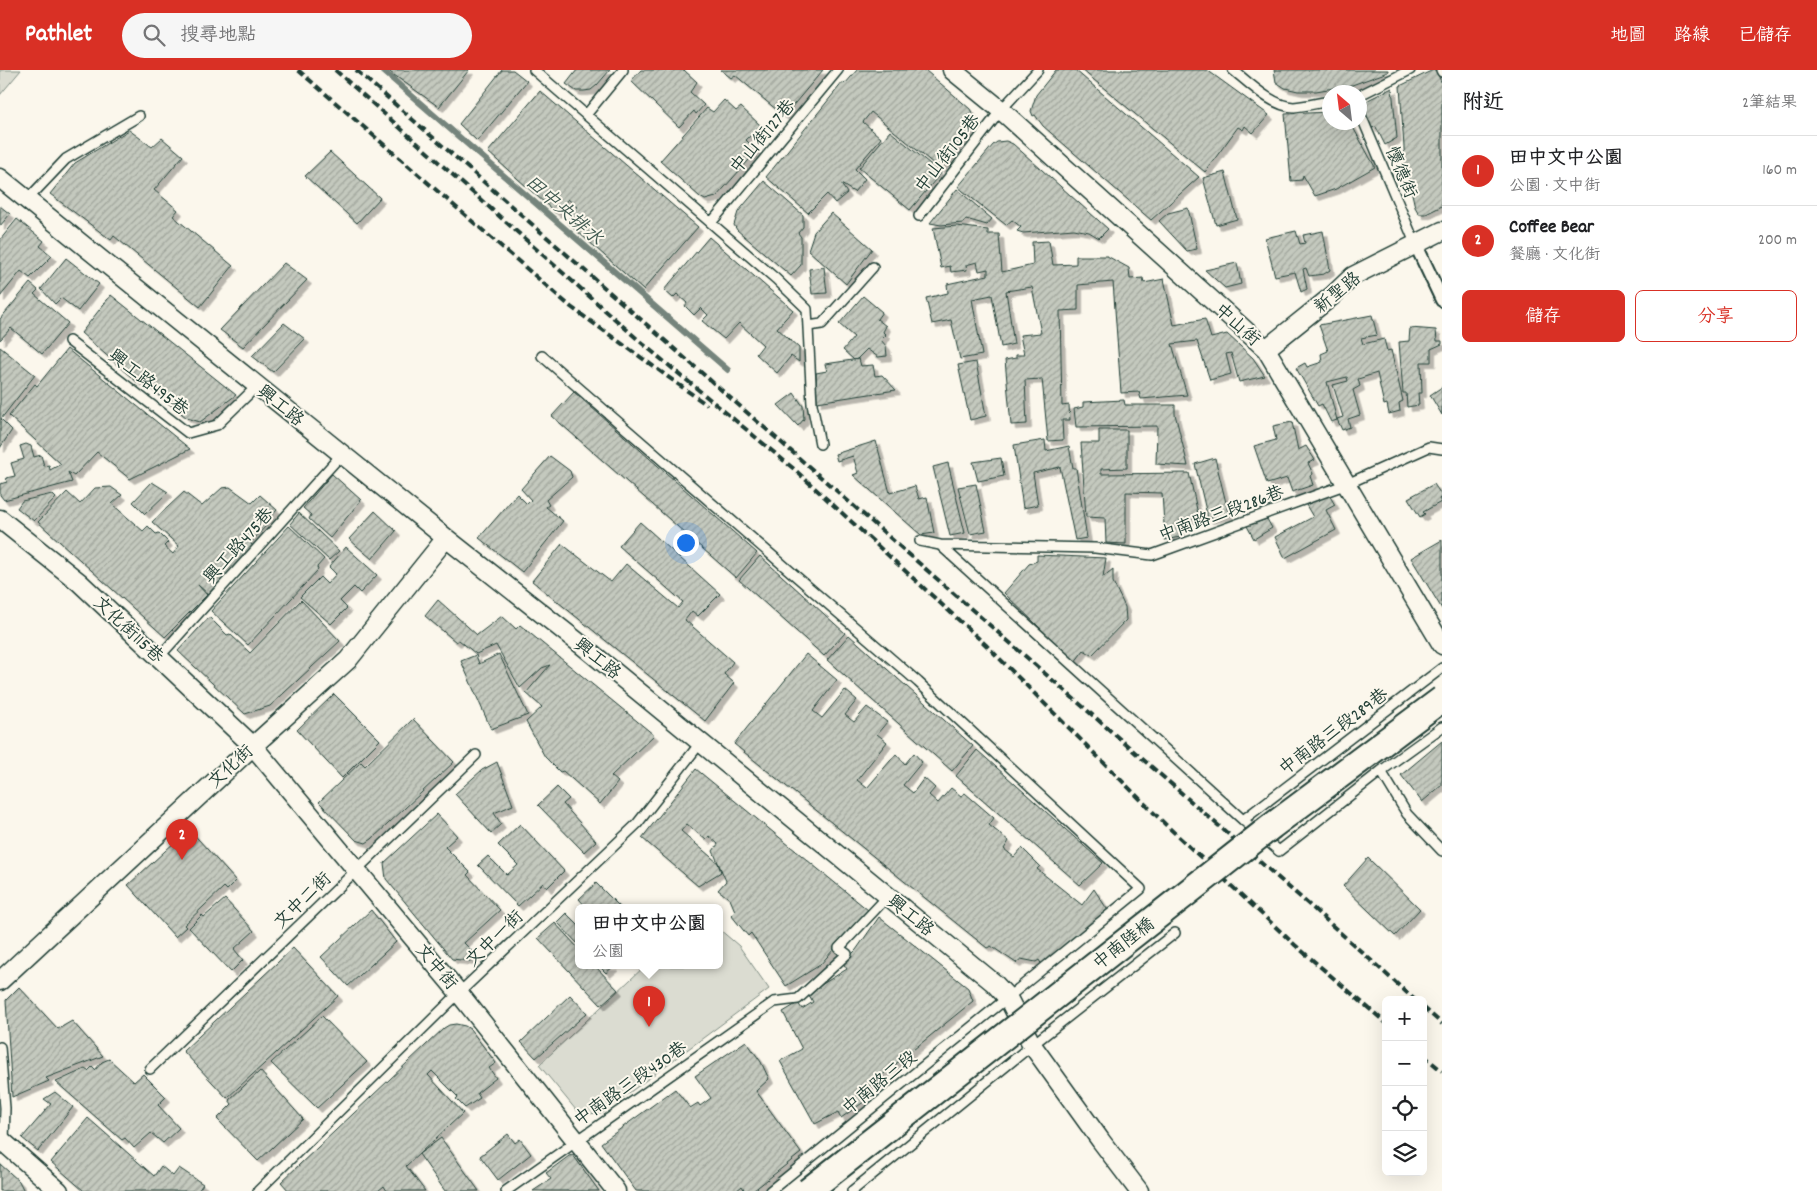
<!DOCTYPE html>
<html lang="zh-TW">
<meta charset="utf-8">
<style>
body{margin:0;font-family:Dekko,"LXGW WenKai TC",sans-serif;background:#f6f6f6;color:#202124}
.controls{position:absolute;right:15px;bottom:15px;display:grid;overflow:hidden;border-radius:8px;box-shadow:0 5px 20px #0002}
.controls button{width:45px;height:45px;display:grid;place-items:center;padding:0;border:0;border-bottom:1px solid #e0e0e0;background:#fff;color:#202124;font:25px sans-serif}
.compass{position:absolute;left:1322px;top:15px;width:45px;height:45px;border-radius:50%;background:#fff;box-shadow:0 5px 20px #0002;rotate:332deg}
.you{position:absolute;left:685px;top:472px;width:18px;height:18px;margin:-12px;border:4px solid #fff;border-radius:50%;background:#1a73e8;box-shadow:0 0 0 8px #1a73e833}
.badge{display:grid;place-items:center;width:32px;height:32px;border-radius:50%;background:#d93025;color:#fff;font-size:16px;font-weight:700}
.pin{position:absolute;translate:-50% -41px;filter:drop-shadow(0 1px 2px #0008)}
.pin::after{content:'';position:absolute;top:26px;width:18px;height:15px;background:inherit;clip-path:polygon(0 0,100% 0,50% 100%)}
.popup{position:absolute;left:575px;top:834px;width:148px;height:65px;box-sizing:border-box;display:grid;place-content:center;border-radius:8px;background:#fff;filter:drop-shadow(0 1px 4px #0005);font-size:16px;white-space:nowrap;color:#757577}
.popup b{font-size:19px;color:#202124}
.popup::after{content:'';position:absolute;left:50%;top:100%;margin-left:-10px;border:10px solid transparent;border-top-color:#fff}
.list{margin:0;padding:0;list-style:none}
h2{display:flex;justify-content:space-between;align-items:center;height:65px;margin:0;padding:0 20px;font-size:21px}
h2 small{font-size:16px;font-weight:400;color:#757577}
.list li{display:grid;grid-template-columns:32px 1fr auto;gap:15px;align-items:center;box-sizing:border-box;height:70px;padding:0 20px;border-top:1px solid #e0e0e0}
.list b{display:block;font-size:19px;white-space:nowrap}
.list p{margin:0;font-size:16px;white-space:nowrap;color:#757577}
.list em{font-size:16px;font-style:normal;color:#757577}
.actions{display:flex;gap:10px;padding:15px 20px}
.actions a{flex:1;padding:11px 0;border:1px solid #d93025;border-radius:8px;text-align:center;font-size:18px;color:#d93025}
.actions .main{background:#d93025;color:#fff}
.icon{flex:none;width:28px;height:28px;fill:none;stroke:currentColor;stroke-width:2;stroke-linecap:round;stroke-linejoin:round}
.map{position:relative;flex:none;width:1442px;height:1121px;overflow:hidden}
header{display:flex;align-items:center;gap:30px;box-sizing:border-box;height:70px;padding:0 25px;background:#d93025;color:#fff}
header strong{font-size:24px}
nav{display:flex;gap:28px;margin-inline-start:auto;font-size:18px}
.search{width:350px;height:45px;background:#f6f6f6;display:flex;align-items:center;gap:12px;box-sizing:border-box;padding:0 18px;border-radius:28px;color:#757577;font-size:19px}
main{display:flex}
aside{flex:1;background:#fff}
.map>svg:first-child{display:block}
</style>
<header>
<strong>Pathlet</strong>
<div class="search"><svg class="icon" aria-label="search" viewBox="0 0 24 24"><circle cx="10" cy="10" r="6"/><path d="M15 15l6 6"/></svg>搜尋地點</div>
<nav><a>地圖</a><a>路線</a><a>已儲存</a></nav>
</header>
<main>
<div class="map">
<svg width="1442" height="1121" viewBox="0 0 1442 1121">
<defs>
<pattern id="building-hatch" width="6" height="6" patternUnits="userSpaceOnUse" patternTransform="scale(1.25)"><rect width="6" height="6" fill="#c4c9be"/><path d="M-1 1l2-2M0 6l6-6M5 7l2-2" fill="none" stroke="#9fa49b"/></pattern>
<filter id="shadow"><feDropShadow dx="4.5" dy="4.5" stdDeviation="0" flood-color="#0004"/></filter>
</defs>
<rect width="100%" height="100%" fill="#fbf7ec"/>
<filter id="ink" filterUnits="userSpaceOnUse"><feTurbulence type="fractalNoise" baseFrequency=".02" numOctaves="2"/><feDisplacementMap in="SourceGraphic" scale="10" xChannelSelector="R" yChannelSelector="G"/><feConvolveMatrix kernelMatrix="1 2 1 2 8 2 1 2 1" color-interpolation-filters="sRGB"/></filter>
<g filter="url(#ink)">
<path fill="#dbdcd1" stroke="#7d8c82" d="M0,0H21L0,25Z
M719,859L739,876L769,919L602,1043L585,1044L576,1040L539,995L645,896H719Z"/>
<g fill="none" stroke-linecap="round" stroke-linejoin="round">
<path stroke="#74847b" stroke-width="6" d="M382,0L728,300"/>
</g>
<path fill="url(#building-hatch)" stroke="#1f3d34" filter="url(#shadow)" d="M387,0H469L439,37Z
M502,0H513L527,11L477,71L459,54Z
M577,0H610L597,15L591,20L584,21H576L566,14Z
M641,0H684L697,12L690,22L704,35L696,44L694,41L679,57L631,11Z
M721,0H823L784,46L735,5L731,8Z
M857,0H925L970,39L975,48V58L940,99L871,42L863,52L881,68L855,99L865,109L854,122L841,114L847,123L835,133L827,124L808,143L766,107L843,12L845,14Z
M1056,0H1075L1199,107L1151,150L1043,56L1035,45L1033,46L1031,41L1036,25Z
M1082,0H1207L1269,45L1253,63L1245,56L1243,60L1238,57L1205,102Z
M1274,0H1388V2L1352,15L1316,21H1298L1285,18L1276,12Z
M1433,0H1436L1442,14V136L1426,144H1419L1415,137L1405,93L1400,16Z
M1392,18L1397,68L1385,75L1376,57L1372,58L1362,39L1368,30Z
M540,21L698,157L643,220L567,152L577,137L568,129L556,143L488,82Z
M724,30L736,41L741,37L761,56L746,70L757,81L716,127L705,130L700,127L660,91L707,38L713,42Z
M1330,42V52H1350L1375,97L1336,119L1315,126L1303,105L1302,110L1291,111L1285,44Z
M129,60L152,77L162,68L183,86L154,120L178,140L173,146L233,196L200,237L114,166L111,170L50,124L75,93Z
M890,61L941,103L910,140L859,98Z
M1006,71L1013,74L1108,159L1099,168L1089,162L1074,159L1023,163L1017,161L1021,157L1012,150L1006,155L958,117L993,75L997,72Z
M330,82L380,128L357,153L305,106Z
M1225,102L1237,149L1216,155L1203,108Z
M764,111L803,145V157L798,163L801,167V195L791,206L737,160L734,155L738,142Z
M957,119L992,149L987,155L966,149L963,153L941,155L930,153Z
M0,136L10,144L0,156Z
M1188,138L1197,179L1187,181L1159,151L1168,143Z
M831,143L872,179L846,214L808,180L814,162Z
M17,149L44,171L40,176L52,186L30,208L21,201L0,227V170Z
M957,156L988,160V164H999L1002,202L1033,195L1032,172L1049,171L1053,195L1076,194V186H1107L1129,198L1130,209L1143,208L1144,213L1164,209L1174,255L1205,249L1211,268L1227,264L1253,288L1265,306L1239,312L1231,283L1226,284L1231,304L1210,310L1197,271L1172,274L1187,325L1141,329L1139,322L1121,323L1113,212L1078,215V240L1060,241L1062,336L1069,335L1070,350H1062L1063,370L1048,371L1042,309L1025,310L1027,354L1011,355L1005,290L1016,288V285H1024L1020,265L1041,263L1032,217L1006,221L1014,274L1001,277L992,225L972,229L982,285L960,289L951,250L932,254L926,228L948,223L947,214L988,205V199L979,201L977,192L966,195L967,200L951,202L950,196L941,198L933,158Z
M1296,161L1300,174L1305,173L1303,165L1323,161L1330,200L1324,204L1309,206L1306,198L1303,199L1307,219L1301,222L1295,202L1275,206L1265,168Z
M709,167L793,240L777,258L799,278V292L791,286L777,303L756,284L763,275L739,253L724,269L702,251L708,245L701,238L694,245L685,236L687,233L677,224L673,228L664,220Z
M66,188L99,214L78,241L61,228L55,234L41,219Z
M284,193L307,210L243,277L220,260Z
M1237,193L1241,214L1225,218L1205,200Z
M824,197L827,223L812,224L809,199Z
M30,213L38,220L34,224L68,253L42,284L11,258L0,270V249Z
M111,225L236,325L200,352L187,348L149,317L150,315L141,307L137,312L81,263Z
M863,226L882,242L877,249L886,256L883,262L886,265L881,270L886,276L887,286L878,287L867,279L857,289L854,290L843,280L854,267L839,254Z
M1372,245L1377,265L1361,268L1363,274L1384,269L1387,281L1391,280L1403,331L1399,333L1400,341L1389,344L1387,334L1384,335L1377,303L1358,309L1360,316L1353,320L1360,345L1348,349L1350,357L1342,360L1337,349L1343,347L1333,315L1348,311L1347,307L1327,312L1337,350L1331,352L1322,334L1318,336L1296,298L1305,293L1307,297L1322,292L1321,284L1328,281L1319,255Z
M284,253L305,269L273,302L252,286Z
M1410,258L1436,260L1437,271H1442V274L1431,279V292H1421L1422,323H1418L1419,335L1407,337L1406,323H1403L1399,272L1409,271Z
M0,277L35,305L1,349L12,360L0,378Z
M67,279L190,379L130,409L97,382L74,406L68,402L72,412L4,430L0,425V414L7,412L6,408L15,406L11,393L24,389L20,376L26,374L31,376L34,387L41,385L44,396L49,395L50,400L61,394L9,346L35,314L37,316Z
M859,289L861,296L873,295L875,306L882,305L896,320L817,332L816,303L827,301L825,294Z
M976,292L986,346L970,350L958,295Z
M1442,317V345L1430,325Z
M574,322L757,483L736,508L552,346Z
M794,323L803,336L804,349L798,356L778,335Z
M1124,330L1125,335H1175V344L1188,396L1156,394L1157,356L1076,357L1074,339L1083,337V332Z
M1292,352L1298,380L1306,376L1315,390L1308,393L1313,404L1310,406L1313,415L1292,422L1287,408L1267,414L1254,376L1276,370L1273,356Z
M1099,360H1127V398L1101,399V404L1189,403L1199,449H1180V467L1165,470L1162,423L1126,422V474L1106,473L1105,448L1086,447L1081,373H1099Z
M1045,370L1046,381L1069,376L1073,398H1076L1087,468L1075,470L1060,397L1033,403L1038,435L1023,438L1014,375Z
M876,371L890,423L915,416L919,429L927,427L934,463L921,465L853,405L858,403L853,386L837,391L835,384Z
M550,386L570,401L572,407L546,430L549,435L546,437L563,451L522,502L479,468L517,424L527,434L531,430L521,419Z
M1001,388L1004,406L978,411L973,392Z
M1215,388L1229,445L1208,449L1195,394Z
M948,393L965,463L950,466L933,397Z
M332,404L361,430L330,468L309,449L311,445L303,438Z
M152,412L168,422L145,444L133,432Z
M976,414L986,461L970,464L958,417Z
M1434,414L1442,426L1439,429L1441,432L1423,442L1425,444L1420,447L1408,428Z
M111,417L122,425L112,434L143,461L148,456L156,464L159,463L168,472L164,476L173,484L179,476L152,452L184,422L202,436L222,418L230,417L252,433L260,425L277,440L266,452L267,455L250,473L253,476L208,524L198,515L207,525L165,567L38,452L67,422L80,434L95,418Z
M1328,423L1335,435L1326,440L1336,460L1285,488L1275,467L1313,447L1306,435Z
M52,424L56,428L34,451L17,438L22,431Z
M375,441L396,461L372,489L349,469Z
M299,443L339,481L329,490L290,454Z
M1267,449L1272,458L1254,469L1247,456Z
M640,452L720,524L698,546L692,541L685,550L733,592L724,604L734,613L705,651L532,511L562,474L611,512L626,494L678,538L683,532L619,476Z
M289,456L324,489L317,497L318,500L248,575L211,541Z
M1442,470V539L1411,488Z
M346,477L377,505L360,523L354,517L340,531L347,538L331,554L300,527L320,507L327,514L336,504L329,497Z
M1037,485L1106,488L1103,507L1113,499V512L1125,537L1126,550L1092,585L1084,580L1075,592L1004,523L1029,494L1037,491Z
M760,486L845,563L824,586L739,510Z
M301,530L340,571L270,636L245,644L178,581L209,547L227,565L230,564L250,583Z
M438,530L477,565L502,546L516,559L520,555L654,665L611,706L618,712L600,734L563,701L560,702L545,687L526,652L542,637L526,623L550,595L542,598L520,618L496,575L476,584L459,570L456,572L425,546Z
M849,565L973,676L952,701L827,590Z
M499,584L528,645L491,659L461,591L476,585L479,594Z
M806,584L837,610L813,641L822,648L845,620L857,630L845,645L854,652L867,637L887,652L877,664L887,672L857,710L867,718L896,684L905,694L914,683L922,692L903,715L913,723L924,708L935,718L929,725L938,733L951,718L961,726L965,723L994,748L989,755L1009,771L1004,779L1014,787L1022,778L1040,796L1037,799L1082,835L1094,819L1109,842L1042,895L1039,890L1036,892L1021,889L1016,893L991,876L987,878L734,674Z
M334,624L380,670L342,708L297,660Z
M413,649L454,692L372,769L366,773L356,770L319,732L361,692L365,696Z
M1442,671V715L1422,732L1401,705Z
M977,680L1103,793L1080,815L956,706Z
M497,692L513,735L494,743L501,754L491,763L455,724L482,700Z
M696,699L868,840L820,895L786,916L751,863L748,866L731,845L735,841L730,829L718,820L726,811L713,781L718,774L709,766L706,770L687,754L681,761L718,793L721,802L698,816L642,768Z
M557,717L569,729L563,734L596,771L584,782L538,735Z
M437,744L457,766L445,777L470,802L467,805L500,840L464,873L477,886L470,891L452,889L386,809L384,793Z
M520,754L564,801L547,818L543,813L518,836L478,795L488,786L507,805L518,795L498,775Z
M189,759L236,811L227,820L224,817L184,855L186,857L175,867L128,815Z
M1368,788L1420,839L1395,866L1343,816Z
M596,813L621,838H587L579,829Z
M225,829L254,861L234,879L243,890L231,902L189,858L202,845L204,847Z
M371,840L396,872L348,916L321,887Z
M566,843L579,856V875L557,852Z
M879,847L968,918L973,931L859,1024L865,1031L841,1048L838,1042L815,1054L780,991L802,979L783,942L798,933L802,939L813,932L808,923L847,899L843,893L856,880Z
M555,853L579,879V896H595L618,920L601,935L538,868Z
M293,878L338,926L227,1028L183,981Z
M599,896H614L606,903Z
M19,917L58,959L72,951L103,986L46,1008L49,1011L12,1027L6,930Z
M570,925L587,943L536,988L521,972Z
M322,946L367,992L317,1038L271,993Z
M456,954L465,956L470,959L496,993L489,998L496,1008L477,1023L480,1028L465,1038L456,1029L458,1027L432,1001L428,1005L463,1043L406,1096L425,1121H387L384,1116L378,1121H289L281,1112L444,958L449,955Z
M746,971L761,992L769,1009L756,1021L801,1083L753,1121H745L742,1116L736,1121H636L601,1073L675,1019L690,1038L698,1033L700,1036L711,1028L695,1006Z
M109,989L134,1012L143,1004L166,1027L158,1035L179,1058L163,1073L151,1063L134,1078L125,1068L122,1070L56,1012L85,999L88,1001L92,997L95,1000L102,992Z
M260,1001L303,1049L258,1091L217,1049L232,1034L229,1030Z
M55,1022L73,1037L38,1081L22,1068L51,1034L44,1029Z
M88,1048L154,1106L161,1096L173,1106L179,1098L203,1114L198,1121H84L51,1092Z
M508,1064L515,1073L520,1069L531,1084L498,1110L480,1086Z
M441,1068L479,1121H445L419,1084Z
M573,1085L599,1121H533L551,1109L546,1103L569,1086Z
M0,1094L19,1111L24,1121H0Z"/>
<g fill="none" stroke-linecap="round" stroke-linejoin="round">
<g stroke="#1f3d34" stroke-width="12">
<path id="service" d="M534,0L776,209L807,239L812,334L820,374
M1233,0C1248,12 1273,37 1294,37C1305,36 1318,33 1330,31
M1441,0L1442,2
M1360,25L1410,0
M1360,43L1415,173
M586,45L623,0
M27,130L66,89L139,46
M919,146L1001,40L1038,0
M711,153L838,0
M808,256L822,254L873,197
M69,271L188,363L217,355L257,316
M542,286L918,612L1141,819L770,1121
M920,471L940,475L1243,750L1279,781L1381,701L1442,657
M940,475L1095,478L1152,485L1347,414L1429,377L1442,379
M159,587L342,384
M1381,701L1407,744L1442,781
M1243,750L1442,598
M0,977L5,1038L4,1072
M150,999L476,685
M258,1121L459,923L637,754L701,672
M506,1121L774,932L798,929L847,884L839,878L888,826
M852,1121L1032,975L1175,863"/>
</g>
<g stroke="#1f3d34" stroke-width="16">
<path id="pedestrian" d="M1415,173L1442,230"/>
</g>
<g stroke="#1f3d34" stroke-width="21">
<path id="minor" d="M952,0L1001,40L1266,279L1442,575
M0,108L446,468L583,576L994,913L1008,928L1032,975L1101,1071L1139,1121
M1266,279L1332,226L1353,206L1442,161
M0,449L79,512L253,676L459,923L616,1121
M0,911L253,676L348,590L446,468
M0,1069L59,1121"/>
</g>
<use href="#service" stroke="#fbf7ec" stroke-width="9"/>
<use href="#pedestrian" stroke="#fbf7ec" stroke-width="12"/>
<use href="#minor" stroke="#fbf7ec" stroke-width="18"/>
<path stroke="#1f3d34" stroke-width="4" stroke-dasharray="8 4" stroke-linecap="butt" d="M298,0L571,237L707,335
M335,0L643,274L794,399L986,575L1165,754L1295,875L1386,953
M356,0L1315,840L1415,930
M1423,937L1442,954
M1423,985L1442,1001"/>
<g stroke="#1f3d34" stroke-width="29" stroke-linecap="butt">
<path id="secondary-bridge" d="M808,1121L1272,756L1442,629"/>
</g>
<use href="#secondary-bridge" stroke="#fbf7ec" stroke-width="25"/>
</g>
</g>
<g text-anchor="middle" stroke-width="4" stroke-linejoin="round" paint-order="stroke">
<g font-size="18" fill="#1f3d34" stroke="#fbf7ec">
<text transform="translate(762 66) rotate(-50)" y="6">中山街127巷</text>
<text transform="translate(947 83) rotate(-52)" y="6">中山街105巷</text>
<text transform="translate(1402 102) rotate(67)" y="6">懷德街</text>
<text transform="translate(1337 222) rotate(-39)" y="6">新聖路</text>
<text transform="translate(1238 254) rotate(42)" y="6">中山街</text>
<text transform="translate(149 312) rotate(38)" y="6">興工路495巷</text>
<text transform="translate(281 335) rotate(39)" y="6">興工路</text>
<text transform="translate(1221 443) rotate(-20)" y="6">中南路三段286巷</text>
<text transform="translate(238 475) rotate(-48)" y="6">興工路475巷</text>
<text transform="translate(129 559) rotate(43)" y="6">文化街115巷</text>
<text transform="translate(598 588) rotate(39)" y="6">興工路</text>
<text transform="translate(1333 661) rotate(-37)" y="6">中南路三段289巷</text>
<text transform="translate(230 696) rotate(-43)" y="6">文化街</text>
<text transform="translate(302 830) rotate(-44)" y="6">文中二街</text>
<text transform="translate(911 845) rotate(39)" y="6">興工路</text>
<text transform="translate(494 868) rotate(-44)" y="6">文中一街</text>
<text transform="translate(1123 873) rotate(-38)" y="6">中南陸橋</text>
<text transform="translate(437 896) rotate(50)" y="6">文中街</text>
<text transform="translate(879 1012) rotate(-39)" y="6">中南路三段</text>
<text transform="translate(630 1013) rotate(-35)" y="6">中南路三段430巷</text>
</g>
<g font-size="19" font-style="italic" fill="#425b52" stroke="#fbf7ec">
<text transform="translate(565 139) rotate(41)" y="7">田中央排水</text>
</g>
</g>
</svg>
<div class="controls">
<button>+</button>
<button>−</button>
<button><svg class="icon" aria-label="locate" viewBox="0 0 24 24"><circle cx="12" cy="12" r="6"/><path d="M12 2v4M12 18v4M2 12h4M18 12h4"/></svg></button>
<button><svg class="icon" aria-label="layers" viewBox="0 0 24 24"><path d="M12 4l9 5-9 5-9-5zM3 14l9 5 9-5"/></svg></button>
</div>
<svg class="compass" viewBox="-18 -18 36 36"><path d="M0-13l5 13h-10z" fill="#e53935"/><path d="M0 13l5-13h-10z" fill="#757577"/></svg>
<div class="you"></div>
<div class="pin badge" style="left:649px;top:957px">1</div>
<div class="popup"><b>田中文中公園</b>公園</div>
<div class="pin badge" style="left:182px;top:790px">2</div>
</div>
<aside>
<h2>附近<small>2筆結果</small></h2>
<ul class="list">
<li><span class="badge">1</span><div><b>田中文中公園</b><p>公園 · 文中街</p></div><em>160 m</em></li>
<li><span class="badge">2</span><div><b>Coffee Bear</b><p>餐廳 · 文化街</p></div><em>200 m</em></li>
</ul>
<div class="actions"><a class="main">儲存</a><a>分享</a></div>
</aside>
</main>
